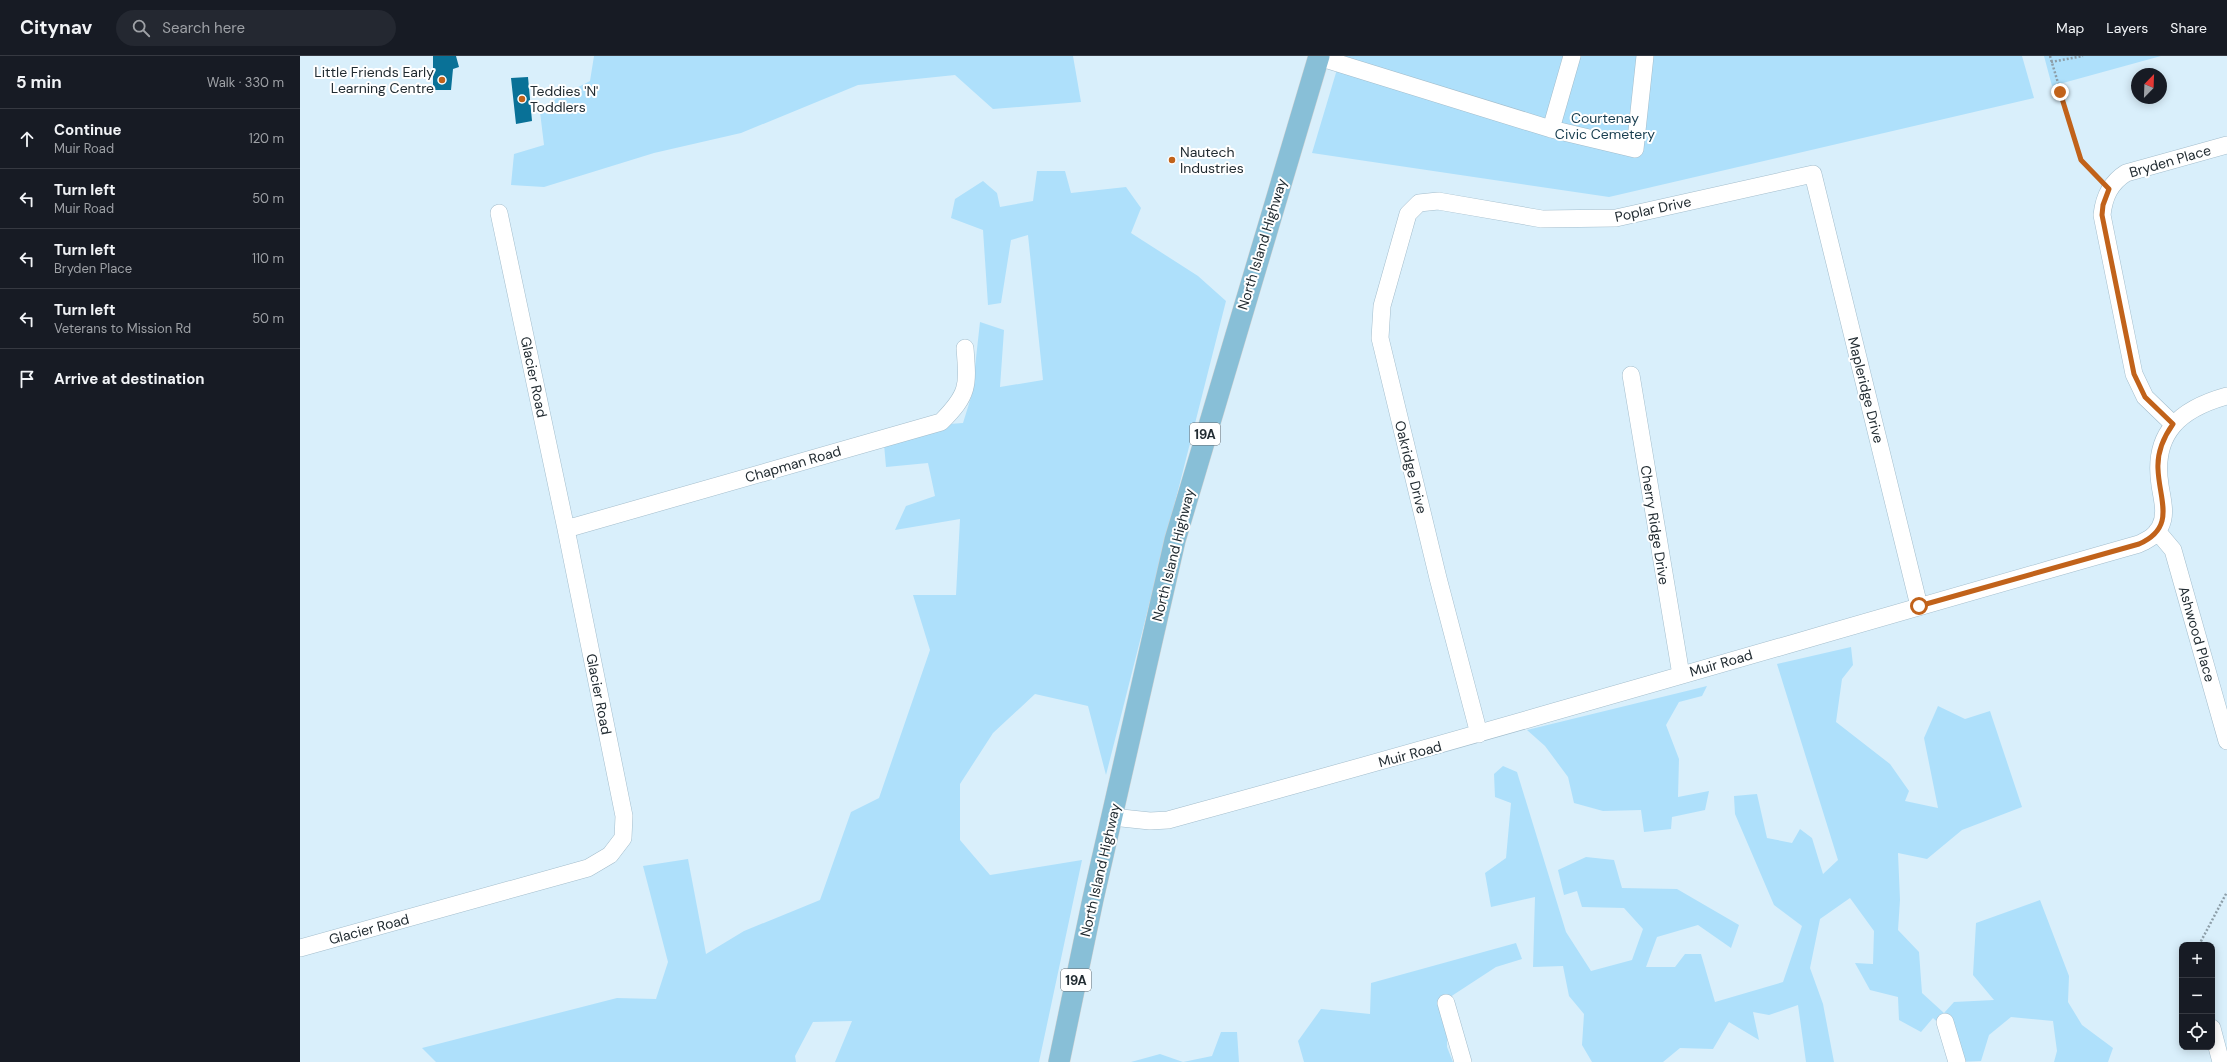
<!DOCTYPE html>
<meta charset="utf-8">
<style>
body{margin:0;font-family:"DM Sans",sans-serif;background:#242831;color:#f1f3f6}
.controls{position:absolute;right:12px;bottom:12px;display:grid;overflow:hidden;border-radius:8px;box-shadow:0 2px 10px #0003}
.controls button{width:36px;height:36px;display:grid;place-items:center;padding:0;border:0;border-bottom:1px solid #363941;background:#171b24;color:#f1f3f6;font:20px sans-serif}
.compass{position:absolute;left:1831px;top:12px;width:36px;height:36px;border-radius:50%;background:#171b24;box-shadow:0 2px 10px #0003;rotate:23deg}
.stop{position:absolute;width:12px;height:12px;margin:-9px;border:3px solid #c1621a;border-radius:50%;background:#fff}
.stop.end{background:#c1621a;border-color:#fff;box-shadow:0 1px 4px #0008}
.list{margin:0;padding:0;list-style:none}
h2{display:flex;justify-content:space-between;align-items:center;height:52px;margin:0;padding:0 16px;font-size:17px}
h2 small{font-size:13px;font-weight:400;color:#9ea1a6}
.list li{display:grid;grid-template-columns:26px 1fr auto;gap:12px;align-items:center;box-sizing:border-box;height:60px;padding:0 16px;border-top:1px solid #363941}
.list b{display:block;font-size:15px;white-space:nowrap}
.list p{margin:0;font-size:13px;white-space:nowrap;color:#9ea1a6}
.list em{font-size:13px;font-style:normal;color:#9ea1a6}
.icon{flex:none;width:22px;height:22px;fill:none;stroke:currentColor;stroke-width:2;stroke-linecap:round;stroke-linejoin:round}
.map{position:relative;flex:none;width:1927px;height:1006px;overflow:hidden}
header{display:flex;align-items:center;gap:24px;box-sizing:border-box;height:56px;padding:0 20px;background:#171b24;border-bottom:1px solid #363941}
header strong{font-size:19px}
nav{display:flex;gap:22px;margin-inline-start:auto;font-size:14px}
.search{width:280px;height:36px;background:#242831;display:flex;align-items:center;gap:10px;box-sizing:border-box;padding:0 14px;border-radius:22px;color:#9ea1a6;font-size:15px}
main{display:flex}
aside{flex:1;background:#171b24}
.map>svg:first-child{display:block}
</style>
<header>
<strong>Citynav</strong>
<div class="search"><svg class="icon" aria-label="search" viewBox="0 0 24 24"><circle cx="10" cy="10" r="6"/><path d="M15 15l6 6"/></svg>Search here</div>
<nav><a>Map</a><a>Layers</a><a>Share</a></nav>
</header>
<main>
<aside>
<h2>5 min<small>Walk · 330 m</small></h2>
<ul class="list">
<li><svg class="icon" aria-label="ahead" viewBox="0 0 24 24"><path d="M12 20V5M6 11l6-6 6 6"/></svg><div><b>Continue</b><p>Muir Road</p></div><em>120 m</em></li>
<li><svg class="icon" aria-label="left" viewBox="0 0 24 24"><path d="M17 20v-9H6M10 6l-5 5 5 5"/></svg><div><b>Turn left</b><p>Muir Road</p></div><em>50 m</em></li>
<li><svg class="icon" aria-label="left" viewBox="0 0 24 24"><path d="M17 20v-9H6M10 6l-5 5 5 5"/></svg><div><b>Turn left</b><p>Bryden Place</p></div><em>110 m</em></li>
<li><svg class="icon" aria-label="left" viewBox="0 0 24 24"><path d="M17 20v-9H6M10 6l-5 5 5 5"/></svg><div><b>Turn left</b><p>Veterans to Mission Rd</p></div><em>50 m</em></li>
<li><svg class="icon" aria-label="arrive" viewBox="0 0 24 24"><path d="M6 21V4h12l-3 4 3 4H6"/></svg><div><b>Arrive at destination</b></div></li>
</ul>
</aside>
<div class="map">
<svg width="1927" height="1006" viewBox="0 0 1927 1006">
<rect width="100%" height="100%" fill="#d9effb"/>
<path fill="#aee0fb" d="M294,0H773L781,46L693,53L655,19L558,29L441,77L354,97L244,131L211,129L214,98L244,89L240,56L257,42L290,25Z
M1041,0H1722L1734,42L1309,141L1012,97Z
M1744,0H1861L1752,30Z
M737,115H765L771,137L826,131L841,152L831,177L898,220L926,245L806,719L788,650L735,638L693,677L660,728V784L690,819L782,804L739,1006H535L552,965L513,966L495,1000L496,1006H136L122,992L317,942L356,943L368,906L343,810L388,803L406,898L444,875L520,844L551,756L579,742L630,594L613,539H656L660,463L595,474L606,450L635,440L628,407L586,411L584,388L635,369L663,367L672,338L680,266L704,274L700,331L743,324L728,179L711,184L701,247L688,249L683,174L651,162L655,143L683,125L697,137L700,151L733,145Z
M1551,591L1553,609L1542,623L1536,666L1590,708L1609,735L1605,745L1638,752L1624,682L1638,650L1665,663L1690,655L1722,751L1662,774L1627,803L1598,797L1600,844L1598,874L1619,896L1622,937L1644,957L1654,946L1694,944L1673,919L1676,867L1740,844L1769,920L1768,946L1782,969L1813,992L1808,1006H1754L1757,995L1753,965L1711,961L1689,979L1681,1005L1658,1006L1649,977L1633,962L1621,976L1599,964L1598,941L1570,934L1555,907L1573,908L1574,875L1550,842L1520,863L1510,912L1523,948L1534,1006H1506L1498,949L1469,959L1453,956L1459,984L1429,966L1413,993L1380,992L1363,1006H1292L1282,989L1284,958L1269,940L1263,910L1233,911L1235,841L1191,851L1185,817L1206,802L1211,747L1195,741L1194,718L1203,710L1217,716L1266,876L1291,915L1332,904L1343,873L1324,852L1282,851L1277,835L1264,839L1258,814L1286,801L1314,804L1322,832L1377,833L1439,869L1431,892L1398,869L1357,881L1346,911H1375L1385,898H1401L1415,946L1483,926L1502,870L1474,849L1435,758L1434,740L1457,738L1467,782L1492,787L1500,773L1512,782L1523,818L1538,804L1477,608Z
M1407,630L1402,640L1379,646L1366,669L1379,703L1378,741L1409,735L1405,754L1372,761L1371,773L1344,776L1341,754L1303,755L1274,747L1268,721L1245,690L1227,674Z
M1216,887L1222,903L1196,911L1147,943V991L1153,1006H1004L998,985L1021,953L1070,958L1071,927Z
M921,976H937L939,1006H831L860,998L883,1006L912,1000Z"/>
<path fill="#097197" d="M133,0H156L159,11L153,13L151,34H133Z
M228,21L232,65L216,68L211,22Z"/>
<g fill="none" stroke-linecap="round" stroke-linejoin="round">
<g stroke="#a3bdcc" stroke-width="18">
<path id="minor" d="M1018,1L1251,73L1335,93L1345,0
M1251,73L1272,0
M1331,319L1381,619
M1873,368L1845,341L1834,318L1802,159C1804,141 1810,127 1826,117L1927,89
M266,473L641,366C669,338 668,330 665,292
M1857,475L1873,494L1927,685
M1179,678L1138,522L1080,282L1082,250L1108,158L1119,147L1138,145L1242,163L1316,162L1513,118L1619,550
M812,761L850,765L868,764L897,756C1212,670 1525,577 1839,488C1847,484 1856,480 1860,471C1867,458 1862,443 1860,429C1852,377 1880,353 1927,340
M0,892L288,812L310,799L323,782L324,760L266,473L199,157
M1146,947L1163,1006
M1645,966L1657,1006
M1912,972L1921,1006"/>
</g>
<g stroke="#ced1d2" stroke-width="22">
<path id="major" d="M759,1006L793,843L875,484L1019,0"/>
</g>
<path stroke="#8d9ea8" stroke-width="2.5" stroke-dasharray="2 2" stroke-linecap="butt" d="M1750,0L1781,104L1799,122
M1751,6L1783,0
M1899,889L1927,836"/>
<use href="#minor" stroke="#fff" stroke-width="17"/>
<use href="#major" stroke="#88bfd7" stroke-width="21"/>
</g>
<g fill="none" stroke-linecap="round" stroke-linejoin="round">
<path stroke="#c1621a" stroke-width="5" d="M1619,550L1839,488C1877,471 1859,444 1858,413C1857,396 1863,382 1873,368L1845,341L1834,318L1802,159L1803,149L1809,133L1781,104L1760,36"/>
</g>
<g fill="#c1621a" stroke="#fff" stroke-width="1.5">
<circle cx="142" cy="24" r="4"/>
<circle cx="222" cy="43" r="4"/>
<circle cx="872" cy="104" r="4"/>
</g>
<g text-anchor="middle" stroke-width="4" stroke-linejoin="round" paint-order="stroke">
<g fill="#fff" stroke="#646b70" stroke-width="1">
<rect x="890" y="367" width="30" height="22" rx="3"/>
<rect x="761" y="913" width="30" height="22" rx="3"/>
</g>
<g font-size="13" font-weight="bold" fill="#222c32">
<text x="905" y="383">19A</text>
<text x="776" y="929">19A</text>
</g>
<g font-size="14" fill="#222c32" stroke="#fff" text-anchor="start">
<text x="134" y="21" text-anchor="end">Little Friends Early<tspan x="134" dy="16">Learning Centre</tspan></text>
<text x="230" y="40">Teddies 'N'<tspan x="230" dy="16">Toddlers</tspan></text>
<text x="880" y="101">Nautech<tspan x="880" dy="16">Industries</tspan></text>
</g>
<g font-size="14" fill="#173d4f" stroke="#fff">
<text x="1305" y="67">Courtenay<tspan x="1305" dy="16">Civic Cemetery</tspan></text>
</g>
<g font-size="14" fill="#222c32" stroke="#fff">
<text transform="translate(1870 105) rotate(-16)" y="5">Bryden Place</text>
<text transform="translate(1353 153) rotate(-12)" y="5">Poplar Drive</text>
<text transform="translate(962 188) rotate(-73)" y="5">North Island Highway</text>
<text transform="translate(234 321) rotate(78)" y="5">Glacier Road</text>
<text transform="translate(1566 334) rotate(76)" y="5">Mapleridge Drive</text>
<text transform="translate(493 408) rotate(-16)" y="5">Chapman Road</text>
<text transform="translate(1111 411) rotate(76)" y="5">Oakridge Drive</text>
<text transform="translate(1355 469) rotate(81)" y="5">Cherry Ridge Drive</text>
<text transform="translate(873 499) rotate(-76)" y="5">North Island Highway</text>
<text transform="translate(1897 578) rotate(74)" y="5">Ashwood Place</text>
<text transform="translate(1421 607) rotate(-16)" y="5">Muir Road</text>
<text transform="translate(299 638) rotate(79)" y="5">Glacier Road</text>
<text transform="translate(1110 698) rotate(-15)" y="5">Muir Road</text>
<text transform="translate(800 814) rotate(-77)" y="5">North Island Highway</text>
<text transform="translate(69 873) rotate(-15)" y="5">Glacier Road</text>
</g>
</g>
</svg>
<div class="controls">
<button>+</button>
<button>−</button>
<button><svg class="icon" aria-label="locate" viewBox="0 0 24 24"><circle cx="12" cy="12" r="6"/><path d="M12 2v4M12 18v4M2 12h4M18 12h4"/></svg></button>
</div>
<svg class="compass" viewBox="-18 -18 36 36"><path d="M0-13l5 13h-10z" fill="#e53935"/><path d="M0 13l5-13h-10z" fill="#9ea1a6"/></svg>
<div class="stop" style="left:1619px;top:550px"></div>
<div class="stop end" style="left:1760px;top:36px"></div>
</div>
</main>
